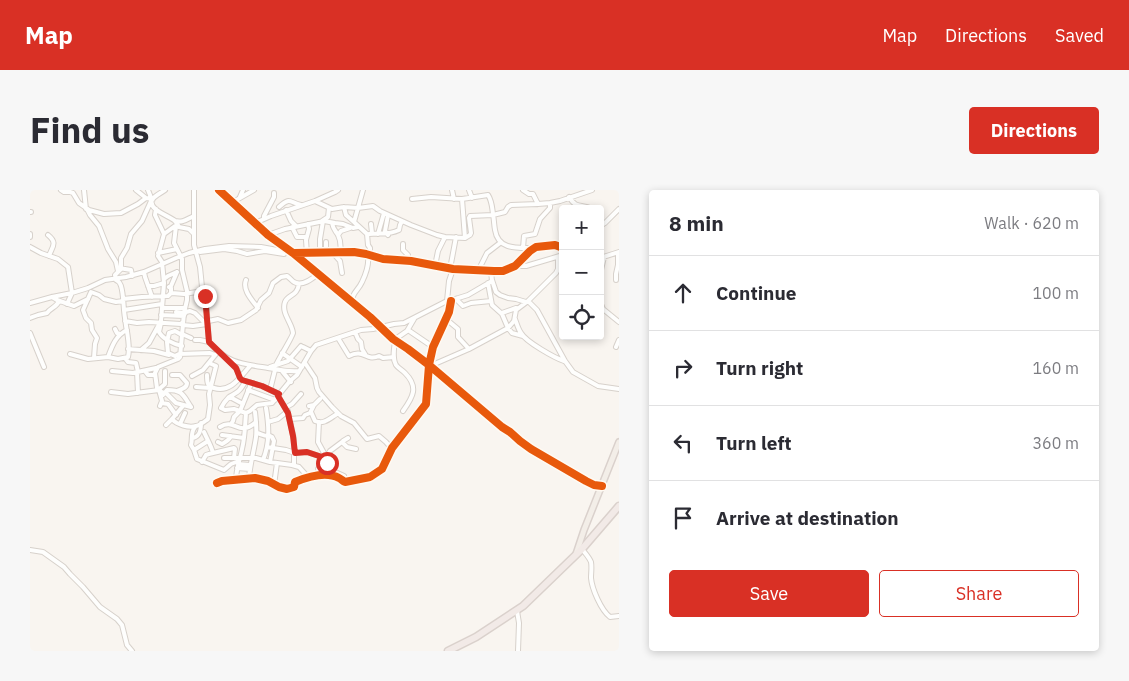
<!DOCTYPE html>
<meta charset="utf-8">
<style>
body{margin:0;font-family:"IBM Plex Sans",sans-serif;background:#f7f7f7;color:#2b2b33}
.controls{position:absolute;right:15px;top:15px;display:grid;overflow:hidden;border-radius:5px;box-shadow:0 2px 8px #0003}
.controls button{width:45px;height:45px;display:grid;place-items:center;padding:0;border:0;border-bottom:1px solid #e1e1e2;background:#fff;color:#2b2b33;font:25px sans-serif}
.stop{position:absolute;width:15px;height:15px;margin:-11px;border:4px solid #d93025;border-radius:50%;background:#fff}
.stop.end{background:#d93025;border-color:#fff;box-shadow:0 1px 5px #0008}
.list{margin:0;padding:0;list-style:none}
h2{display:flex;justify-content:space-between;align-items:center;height:65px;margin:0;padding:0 20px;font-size:21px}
h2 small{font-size:16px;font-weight:400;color:#7c7c81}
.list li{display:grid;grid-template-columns:32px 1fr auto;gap:15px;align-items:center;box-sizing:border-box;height:75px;padding:0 20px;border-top:1px solid #e1e1e2}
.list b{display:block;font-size:19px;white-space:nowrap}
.list em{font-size:16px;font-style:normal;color:#7c7c81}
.actions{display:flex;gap:10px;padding:15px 20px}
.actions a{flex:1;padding:11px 0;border:1px solid #d93025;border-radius:5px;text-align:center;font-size:18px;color:#d93025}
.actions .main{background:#d93025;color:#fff}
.icon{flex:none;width:28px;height:28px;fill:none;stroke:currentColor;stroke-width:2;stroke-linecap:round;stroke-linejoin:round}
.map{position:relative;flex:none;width:589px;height:461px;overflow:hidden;border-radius:5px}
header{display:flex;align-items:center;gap:30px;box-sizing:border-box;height:70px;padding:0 25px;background:#d93025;color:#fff}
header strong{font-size:24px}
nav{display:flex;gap:28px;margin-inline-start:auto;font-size:18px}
.intro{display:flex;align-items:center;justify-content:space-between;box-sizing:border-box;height:120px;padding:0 30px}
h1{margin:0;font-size:35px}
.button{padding:12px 22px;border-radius:5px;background:#d93025;color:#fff;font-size:18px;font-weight:700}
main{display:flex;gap:30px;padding:0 30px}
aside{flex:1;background:#fff;border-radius:5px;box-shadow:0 2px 8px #0003}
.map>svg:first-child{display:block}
</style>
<header>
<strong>Map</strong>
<nav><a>Map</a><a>Directions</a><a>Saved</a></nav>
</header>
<div class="intro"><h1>Find us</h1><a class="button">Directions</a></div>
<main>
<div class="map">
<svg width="589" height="461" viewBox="0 0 589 461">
<rect width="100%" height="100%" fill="#f9f5f0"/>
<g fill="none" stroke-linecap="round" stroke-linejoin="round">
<g stroke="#d7d1cb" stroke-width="6">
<path id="minor" d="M31,0L34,2H40L43,3L49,13L59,20L74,24L91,23L108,14L116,8L123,9
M54,0L56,19
M106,0L116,8
M118,0L122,10
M135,0C131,3 124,6 122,10C118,20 140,26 145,31C147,33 148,35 149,37L159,39L163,43
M164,0V55L170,77L172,97L176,110L179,152C196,173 213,174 238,178C249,180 258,182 269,181
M189,0L238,45L263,63L324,62L336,64L353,69L381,71L423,79L464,81H473L485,76L500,61L506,57L525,55L533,58
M333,0L324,32L337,44L338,55L340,58V65
M422,0L424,9
M439,0L442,8
M493,0L499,4H503L508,14
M210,7L213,0
M539,7C547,20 551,13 562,19
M382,9L401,7L432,9L458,5C462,11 462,17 463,24C464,29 464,35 465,40C468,60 487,58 503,58
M432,9L435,48
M285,11L302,19L314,17L328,18L343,16L350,21L381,35L407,45L415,47L435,48L440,45L441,43L439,28L440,26L463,25L475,22L478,17L481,15L508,14L520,13L530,11L562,0
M203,12L224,0
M249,17C260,7 259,12 271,15
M314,17L316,25L324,32
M57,19L60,25L69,36L78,59L86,72L88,81
M256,20L261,31L266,36
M0,22H1
M234,29V26L244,7V3
M145,31C153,33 157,29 164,26
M292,31L298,27L299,18
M225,33L241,26L285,11L305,2L308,0
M302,33C303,39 305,40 308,45C311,51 311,57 310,63
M341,34L342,43
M570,36L575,33L589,19
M262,37L267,47H276
M134,44L145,36
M339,44C351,42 356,46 369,40L370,35L372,31
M348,44L354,23
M18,45C28,53 22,57 19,66
M238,45L255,39L294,31L305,33L313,34L323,38L328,37
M308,45L311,41L320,38
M358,45L355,41L358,25
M0,47V44
M296,52V60L297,63
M373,54V60L378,65L377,71
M0,57L11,63L28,69L38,77L42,103L37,114
M493,58L494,46L505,44L510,29L520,18V13
M170,62L194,59L207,61L217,64L235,61L254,64
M128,63L147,59
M263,63L340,127L363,149L378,159L399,175L472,237L480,242L490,251L501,259L556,291L564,295L572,296
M290,63V49L293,31
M303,63L310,71L312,83
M277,64L276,50L279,39L278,34
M570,68L589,62
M405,76L408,61L415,47
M485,76H496L533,65
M89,78L101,80L102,86
M420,79L426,47
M448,81L457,63L470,53
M114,82L115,87L122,107
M570,84L574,67
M134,89L138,86L147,82
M216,90C212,100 222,110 228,118
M462,90L466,102L470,105L478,108L486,109L496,112
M586,90V84L588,75V63
M458,93L462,115L472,124L478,138L482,143L493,146
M118,96H124L134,93
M139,97L141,96L147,82
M140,97L141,98V103H142L154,104L173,101
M22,107L27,110L44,116L58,109
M93,109L112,107L138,106L141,103
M426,109L433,116L441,113L461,111
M419,111L438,105L462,91L461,81
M498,111L507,120L535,171L543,182L568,196L589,199
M570,112L573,119L589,132
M0,113L22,107L42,103L58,98L75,90L96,87L114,82L146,68L159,63L175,59L199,56L231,57L258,62
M322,113C322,102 328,101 332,92C336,84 339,73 338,65
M132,118H155
M94,120L132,114
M146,122L154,123
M472,123L486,118
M131,125L154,126
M154,125L156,122L160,121L165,123L174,132L188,129L198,133L211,130L226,120L231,110L239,103L243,93L251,87L257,86C260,88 262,91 264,92C272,97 282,89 288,84
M0,128L8,125L17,123C20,118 27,117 29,111
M416,129L428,139V147L439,159
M485,129C487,134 488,139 491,143C496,152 525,168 534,171
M95,131L107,133L119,132L151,134L153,132
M131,133L129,142C133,149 143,154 152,156
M153,135L163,136L177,134
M85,139L87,143L90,144
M378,140L403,157
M325,142L328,149L331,152L332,159L335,164
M0,143L14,177
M152,144L161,148
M152,145L145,141L139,143L137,152L138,163L145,166L149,164L180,163L185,165
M308,148L319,166C334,158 336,172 349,166L353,168L364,167
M165,150H170L179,152
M364,150L377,141L384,129
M365,151C364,159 362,168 366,175C368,178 372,180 375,183C389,197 383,207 373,221
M273,157L281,161
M586,157L589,150
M98,159L124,161L139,165
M111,160L119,153L131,131L134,93L132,72L128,66L134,44L125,25L126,19
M252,163L272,177
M40,164L58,169L78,167L88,169L98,167C101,155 96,140 95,128C93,117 94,106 91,96C89,91 90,93 86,90L85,85L91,79V68L97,58L101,44L112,31L121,11
M78,167C82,156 86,145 97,140
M64,168L65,154L67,148L62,140L61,133L56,128L53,120L61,102L69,105L74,109L86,112L93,111
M95,168L98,172L106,173L108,182
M198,170L207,179L210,188L212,190L232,196L249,204
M275,173L285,188L287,198L289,202L302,217L311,226L324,233L337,249L349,246L356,252L362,259
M246,175L258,171L271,156
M400,176L439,159L478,138L484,131L486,120L498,111L526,83L528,79V67
M240,177L246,175C248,170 263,146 263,143C262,133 251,123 255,112C258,104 267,107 269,94
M82,181L103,183L126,178
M115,181L118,185H125
M252,181L261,192
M107,182L108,203
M142,185H150L157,193C157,198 152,199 147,201
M177,185C177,192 177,196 184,198C201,203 210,187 220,176
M162,186L173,180L186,164
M215,192C210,201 208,202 199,207C196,210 193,214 191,218L195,220L204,219L216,223L220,221L227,215L242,213L260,191L267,185L281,161L286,155L331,140L343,139L364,134L374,133L417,111L419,91L423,79
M166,197L180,198
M128,200L135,194V181
M218,200L245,210
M240,200L245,180
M81,202L98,204L129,200L132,211L130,216
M135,202L146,213L161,217
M134,204L127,198L125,183L128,177L148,169L150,167L154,123L157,110V101L152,80V69L144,53L146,36
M133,205L137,200C153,200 153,205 161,217
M248,206L258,223L264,249V275
M200,207L213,214
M132,213L138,214L146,225
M279,216L284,215L290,209
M255,218L262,214L271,204
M281,222L285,231C294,235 300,228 307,224
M142,229C147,235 159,238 166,236C171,235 175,231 178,229L180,215L179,204L186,176L179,173
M260,229L273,228L275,225L280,223L284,215
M238,232L248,229L258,221
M289,232L288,252L294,263L297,273L303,281L314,286
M150,234L155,223
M201,234L203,231L204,227L210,221L221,194
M136,235L142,229L153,216
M165,237C160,243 163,248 161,255L164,260L167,269L194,280L201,274L209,271
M190,237C205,227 208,248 226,232
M174,242C177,249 181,255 183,263
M227,243C231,244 234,246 238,246
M192,245L214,248
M238,245L242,247L244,251L240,272
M162,248C170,247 171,240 171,233
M318,248L313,251V253L317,257L326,259
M188,252L192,254C195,252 199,251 201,246
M237,257L256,260L265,263L277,262L295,268
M164,260L178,251
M194,268H226L240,272L262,275L269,277L278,287
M295,269L300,261L312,252
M233,270C240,253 239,236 236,218
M172,272L176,265L179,264L204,258L205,259L204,268
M208,274L220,275
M207,278L220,279
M288,279H301
M219,288C220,274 224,261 226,247C227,239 226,231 225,222
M206,290C206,279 210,270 212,259C215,247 215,235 216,223
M187,293L192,291L225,288L238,291L249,297L257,299L264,297L265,292C277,287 296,281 309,288C311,289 313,291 315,292L340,287L352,279L362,258L396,214L399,175L403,157L419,122L421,111
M244,295L247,273
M552,359C555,363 559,367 561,372C562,378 561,382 561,388C562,399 571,420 580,427L589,426
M0,360L13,362L34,377L40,384L53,397L70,417L87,429L92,435L97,455L102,461
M487,421L489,433L488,461"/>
</g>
<g stroke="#dad1cc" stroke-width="8">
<path id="major" d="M546,364L554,340L589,252"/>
</g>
<g stroke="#dad1cc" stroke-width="9">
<path id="highway" d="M418,461L446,447L493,416L552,359L589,316"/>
</g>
<use href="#minor" stroke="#fefefd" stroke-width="4"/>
<use href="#major" stroke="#f3eee8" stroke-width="5"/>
<use href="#highway" stroke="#f2eae7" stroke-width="6"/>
<g stroke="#fffaf3" stroke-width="11">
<path id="cycleway" d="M189,0L238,45L263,63L324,62L336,64L353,69L381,71L423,79L464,81H473L485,76L500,61L506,57L525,55L533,58
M263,63L340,127L363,149L378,159L399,175L472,237L480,242L490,251L501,259L556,291L564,295L572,296
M187,293L192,291L225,288L238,291L249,297L257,299L264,297L265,292C277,287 296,281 309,288C311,289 313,291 315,292L340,287L352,279L362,258L396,214L399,175L403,157L419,122L421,111"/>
</g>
<use href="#cycleway" stroke="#e8590c" stroke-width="8"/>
</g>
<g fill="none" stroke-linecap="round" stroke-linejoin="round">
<path stroke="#d93025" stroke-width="6" d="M175,106L179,152L206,178L210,188L212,190L232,196L249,204L248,206L258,223L263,246L265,263L277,262L295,268L297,273"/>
</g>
</svg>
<div class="controls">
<button>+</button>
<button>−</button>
<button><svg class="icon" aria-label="locate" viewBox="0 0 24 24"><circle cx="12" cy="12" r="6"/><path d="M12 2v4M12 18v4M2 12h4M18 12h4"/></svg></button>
</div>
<div class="stop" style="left:297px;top:273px"></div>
<div class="stop end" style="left:175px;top:106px"></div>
</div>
<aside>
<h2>8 min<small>Walk · 620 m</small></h2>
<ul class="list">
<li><svg class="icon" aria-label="ahead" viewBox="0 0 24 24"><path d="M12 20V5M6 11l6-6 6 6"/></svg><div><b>Continue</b></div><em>100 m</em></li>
<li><svg class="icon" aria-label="right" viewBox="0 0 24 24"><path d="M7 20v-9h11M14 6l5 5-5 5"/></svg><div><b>Turn right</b></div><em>160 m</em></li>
<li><svg class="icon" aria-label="left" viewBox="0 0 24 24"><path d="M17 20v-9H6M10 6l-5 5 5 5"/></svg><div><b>Turn left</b></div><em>360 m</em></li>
<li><svg class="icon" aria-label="arrive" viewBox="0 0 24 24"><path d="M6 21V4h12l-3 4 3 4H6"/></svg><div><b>Arrive at destination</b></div></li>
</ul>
<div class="actions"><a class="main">Save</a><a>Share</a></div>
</aside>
</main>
